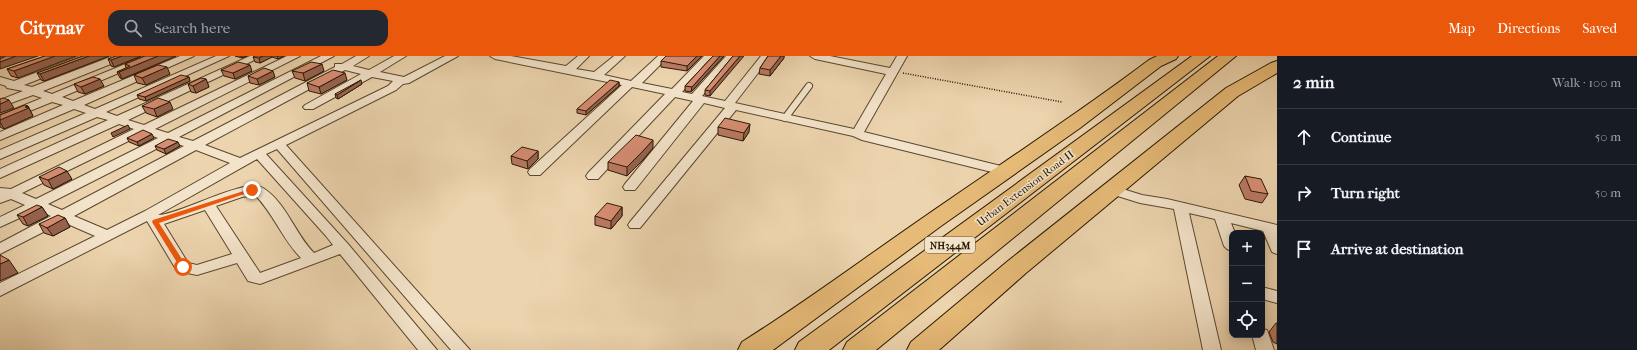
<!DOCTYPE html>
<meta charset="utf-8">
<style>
body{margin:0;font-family:"IM FELL French Canon",serif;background:#242831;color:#f1f3f6}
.controls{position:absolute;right:12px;bottom:12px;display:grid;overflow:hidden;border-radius:8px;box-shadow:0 2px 10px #0003}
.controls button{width:36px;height:36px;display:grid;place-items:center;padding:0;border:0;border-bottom:1px solid #363941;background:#171b24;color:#f1f3f6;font:20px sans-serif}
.stop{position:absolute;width:12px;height:12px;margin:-9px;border:3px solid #ea580c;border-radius:50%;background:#fff}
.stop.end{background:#ea580c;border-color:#fff;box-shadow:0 1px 4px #0008}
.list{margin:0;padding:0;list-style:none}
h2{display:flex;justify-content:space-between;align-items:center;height:52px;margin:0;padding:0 16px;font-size:17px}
h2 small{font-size:13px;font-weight:400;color:#9ea1a6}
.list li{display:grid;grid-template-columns:26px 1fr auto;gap:12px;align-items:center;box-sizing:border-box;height:56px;padding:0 16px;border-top:1px solid #363941}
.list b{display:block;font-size:15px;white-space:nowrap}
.list em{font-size:13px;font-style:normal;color:#9ea1a6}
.icon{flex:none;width:22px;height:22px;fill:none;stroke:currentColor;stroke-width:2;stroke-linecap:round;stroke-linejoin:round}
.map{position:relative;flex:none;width:1277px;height:294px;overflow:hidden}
header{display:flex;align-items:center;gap:24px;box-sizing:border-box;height:56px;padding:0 20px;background:#ea580c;color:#fff}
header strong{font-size:19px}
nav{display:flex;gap:22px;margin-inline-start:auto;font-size:14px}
.search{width:280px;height:36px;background:#242831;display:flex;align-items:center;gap:10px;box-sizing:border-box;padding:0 14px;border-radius:12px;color:#9ea1a6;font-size:15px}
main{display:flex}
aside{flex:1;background:#171b24}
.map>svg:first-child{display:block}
</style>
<header>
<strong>Citynav</strong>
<div class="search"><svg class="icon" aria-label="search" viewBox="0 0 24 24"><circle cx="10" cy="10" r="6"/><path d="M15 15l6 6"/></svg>Search here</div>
<nav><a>Map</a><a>Directions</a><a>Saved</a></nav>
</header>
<main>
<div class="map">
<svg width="1277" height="294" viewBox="0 0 1277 294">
<rect width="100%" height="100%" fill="#ecd4ae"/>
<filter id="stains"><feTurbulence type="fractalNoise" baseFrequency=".005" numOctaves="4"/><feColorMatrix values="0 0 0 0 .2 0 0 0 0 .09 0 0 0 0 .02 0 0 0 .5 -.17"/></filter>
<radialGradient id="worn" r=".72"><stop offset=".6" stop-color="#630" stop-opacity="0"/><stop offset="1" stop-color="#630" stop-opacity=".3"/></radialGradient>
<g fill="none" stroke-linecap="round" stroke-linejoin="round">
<g stroke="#5a482d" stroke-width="8">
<path id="lane" d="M785,62L809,30"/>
</g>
<g stroke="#5a482d" stroke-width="2">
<path id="street" d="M80,0H94L93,2L24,29L32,31L113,0H127L126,2L43,35L52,38L145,0H159L62,41L73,45L180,0H194L84,49L95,53L216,0H229L106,56L117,60L250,0H263L128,64L144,69L287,0H300L155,73L168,77L321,0H334L179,81L193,85L335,11V8H342L356,0H369L353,10L369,14L394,0H406L380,16L404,21L445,0H458L409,27L403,28L396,34L286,89L470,294H451L277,93L266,98L348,188L437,294H418L340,198L260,228L248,225L237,207L197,219L177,215L147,165L0,240V227L95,180L63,166L0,198V187L51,160L37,154L0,171V161L25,149L11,143L0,147V132L11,133L134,73L119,68L0,122V113L108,64L97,61L0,103V94L86,57L74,53L0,84V76L63,49L52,46L0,67V59L42,42L33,39L0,51V44L23,35L7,32L6,30L0,28V21L14,25ZM345,14L361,18L305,49L303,51L305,53H313L372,21L393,25L388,30L240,102L205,89ZM145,77L158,82L36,143L22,137ZM170,86L184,90L62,154L48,148ZM196,94L230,107L145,155L107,174L74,160ZM257,103L326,180L333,189L314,197C295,178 286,146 263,132C244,121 180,159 158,159ZM255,139C274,158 282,183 301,202L260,217L216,150L242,141ZM205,154L232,198L197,209L188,207L164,168Z
M490,0H511L566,10L578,0H589L576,13L594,16L614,0H625L604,19L631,25L658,0H669L642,27L672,33L704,0H715L682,36L692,38L726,0H737L702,40L725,45L761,0H771L735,47L854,73L886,18L815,3L810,0H830L890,12L897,0H907L864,76L1009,112L1011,115L1004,119L862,84L853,80L736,54L640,172H630L628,169L630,166L725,52L704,47L635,134H625L623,131L625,128L693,45L675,41L598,123H588L586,120L588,117L665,38L632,31L540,119H530L528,116L530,113L622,29L495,3Z
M1113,130L1142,139L1167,143L1277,169V198L1272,196L1263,175L1231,167L1235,177H1232V195L1227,193L1224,190L1215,163L1189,157L1221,294H1203L1174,153L1140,147L1108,137L1106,134L1108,131Z
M1262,231L1277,235V247L1262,243Z
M1262,273L1267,274L1274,294H1256L1252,279H1262Z"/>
</g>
<g stroke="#291902" stroke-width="2">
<path id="primary" d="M1157,0H1178L1176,3L1161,10L1080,72L941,170L773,294H738L742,286C804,247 863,203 924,161C999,109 1076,59 1149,4Z
M1277,5V17L1238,40L1026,217L939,294H907L911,286L1008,205L1226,32L1271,7Z"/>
</g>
<g stroke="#291902" stroke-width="2">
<path id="highway" d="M1192,0H1210L829,294H795L799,286Z
M1218,0H1236L876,294H843L847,286Z"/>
</g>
<path stroke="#291902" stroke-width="1.5" stroke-dasharray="1 1.5" stroke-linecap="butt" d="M903,17L1062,46"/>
<use href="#lane" stroke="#f3e3ca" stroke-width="6"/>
<use href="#street" fill="#f3e3ca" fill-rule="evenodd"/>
<use href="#primary" fill="#e6ba77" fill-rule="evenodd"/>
<use href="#highway" fill="#e6ba77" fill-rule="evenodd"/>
</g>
<path fill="#ba7a64" stroke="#291902" d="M45,0L18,22L11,20L7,13Z
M83,0H109L44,25L41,24L37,17Z
M116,0H141L114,11L111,10L108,3Z
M145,0H176L122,23L120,22L117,16L126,12L125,8Z
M235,0H247L242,2Z
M255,0H284L278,3L272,1L260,7L255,6L253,1Z
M702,0L687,15L661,11V5Z
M713,0H724L691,36L685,35V30Z
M733,0L710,40L705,39V34Z
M768,0H784V2L770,20L759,18L760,12Z
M221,14L252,15L235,23L224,20Z
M292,15H324L305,25L295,22Z
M170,18L146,29L137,27L134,19Z
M248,20L275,21L259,29L250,27Z
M189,21L190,25L146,45L139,43L137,39Z
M206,23L209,31L196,37L191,36L188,28Z
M347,24L321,38L309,35L307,27Z
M619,26V30L586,59L577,57V53Z
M74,28L104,30L85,38L78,36Z
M362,28L338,43L336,42L335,38Z
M28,50L33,60L4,73L0,71V59Z
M142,50L173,53L157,61L146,57Z
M718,71L749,76L743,85L718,79Z
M127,82H154L139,90L129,86Z
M155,90H180L166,98L157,94Z
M653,92L642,105L627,120L608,114V106Z
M538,95V103L528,113L512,108L511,100Z
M1245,120L1268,138L1262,147L1245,143L1239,129Z
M39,121L72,123L53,133L44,129Z
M42,151L48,160L28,170L23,168L17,159Z
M622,151V160L611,173L595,169V160Z
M65,162L70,171L53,180L44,177L39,168Z
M1276,267H1277V288L1273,286L1269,276Z"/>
<path fill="#976351" stroke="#291902" d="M0,0H6L0,3Z
M16,0H38L0,13V6Z
M55,0H76L18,22L14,15Z
M89,0H109L44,25L40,18Z
M122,0H141L114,11L111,4Z
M158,0H176L122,23L119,16Z
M241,0H247L242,2Z
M263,0H272V1L260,7L259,2Z
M277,0H284L278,3Z
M697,0H702L687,15V10Z
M720,0H724L691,36L692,31Z
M740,0H744L710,40V35Z
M781,0H784V2L770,20V14Z
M322,8L324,15L305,25L303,17Z
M250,9L252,15L235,23L233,17Z
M167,11L170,18L146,29L142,22Z
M273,15L275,21L259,29L257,23Z
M345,17L347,24L321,38L319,31Z
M189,21L190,25L146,45L145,41Z
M100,23L104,30L85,38L81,31Z
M206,23L209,31L196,37L193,30Z
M361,24L362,28L338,43L337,39Z
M619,26V30L586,59V55Z
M9,44L14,52L0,57V48Z
M170,46L173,53L157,61L154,53Z
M28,50L33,60L4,73L0,66V64Z
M750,68L749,76L743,85L744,77Z
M128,69L130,73L113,81L111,77Z
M152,78L154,82L139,90L137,86Z
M653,84V92L642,105L627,120V111Z
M178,86L180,90L166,98L164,93Z
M538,95V103L528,113L527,105Z
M67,115L72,123L53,133L48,124Z
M42,151L48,160L28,170L23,161Z
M622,151V160L611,173V165Z
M65,162L70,171L53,180L47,172Z
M9,204L18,217L0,225V208Z"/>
<path fill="#d88e74" stroke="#291902" d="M6,0H16L0,6V3Z
M45,0H55L14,15L7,13Z
M83,0H89L40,18L37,17Z
M116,0H122L111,4L108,3Z
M145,0H158L119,16H117L130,10L125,8Z
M255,0H263L259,2L253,1Z
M666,0H697L687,10L661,5Z
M713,0H720L692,31L685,30Z
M733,0H740L710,35L705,34Z
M768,0H781L770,14L760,12Z
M238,6L250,9L233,17L221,14Z
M311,6L322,8L303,17L292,15Z
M158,9L167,11L142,22L134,19Z
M264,12L273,15L257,23L248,20Z
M333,14L345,17L319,31L307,27Z
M181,19L189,21L145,41L137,39Z
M93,21L100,23L81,31L74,28Z
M201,22L206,23L193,30L188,28Z
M361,24L337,39L335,38Z
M610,24L619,26L586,55L577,53Z
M3,42L9,44L0,48V43Z
M158,42L170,46L154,53L142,50Z
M25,49L28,50L25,51L29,52L0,64V59Z
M725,62L750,68L744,77L718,71Z
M143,74L152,78L137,86L127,82Z
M636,79L653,84L642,96L627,111L608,106Z
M168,83L178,86L164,93L155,90Z
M522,91L538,95L527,105L511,100Z
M59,111L67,115L48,124L39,121Z
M1245,120L1261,123L1268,138L1251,135Z
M607,147L622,151L611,165L595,160Z
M37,149L42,151L23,161L17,159Z
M58,159L65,162L47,172L39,168Z
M0,199L9,204L0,208Z"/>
<path fill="#ea580c" d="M250,133L256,134L159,167L187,211L181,213L152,166L153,164Z"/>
<g text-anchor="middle" stroke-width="3" stroke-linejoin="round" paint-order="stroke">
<rect fill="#f3e3ca" stroke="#66563e" stroke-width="1" x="925" y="181" width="50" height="16" rx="3"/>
<g font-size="10" font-weight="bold" fill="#291902">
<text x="950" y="193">NH344M</text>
</g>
<g font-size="11" fill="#291902" stroke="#f3e3ca">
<text transform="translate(1025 132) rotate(-37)" y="4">Urban Extension Road-II</text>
</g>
</g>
<rect width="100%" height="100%" filter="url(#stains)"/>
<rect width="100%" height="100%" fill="url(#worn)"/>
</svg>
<div class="controls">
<button>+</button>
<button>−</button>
<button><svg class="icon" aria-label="locate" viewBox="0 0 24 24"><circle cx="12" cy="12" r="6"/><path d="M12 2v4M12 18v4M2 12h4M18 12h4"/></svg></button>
</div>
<div class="stop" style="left:183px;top:211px"></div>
<div class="stop end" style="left:252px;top:134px"></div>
</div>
<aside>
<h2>2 min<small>Walk · 100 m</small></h2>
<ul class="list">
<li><svg class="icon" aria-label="ahead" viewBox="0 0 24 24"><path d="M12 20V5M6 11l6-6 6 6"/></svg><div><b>Continue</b></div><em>50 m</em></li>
<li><svg class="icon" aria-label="right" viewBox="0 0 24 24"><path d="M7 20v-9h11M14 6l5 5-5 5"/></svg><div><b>Turn right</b></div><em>50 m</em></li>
<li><svg class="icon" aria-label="arrive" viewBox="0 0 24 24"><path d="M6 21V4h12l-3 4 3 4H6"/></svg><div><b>Arrive at destination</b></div></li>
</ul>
</aside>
</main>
